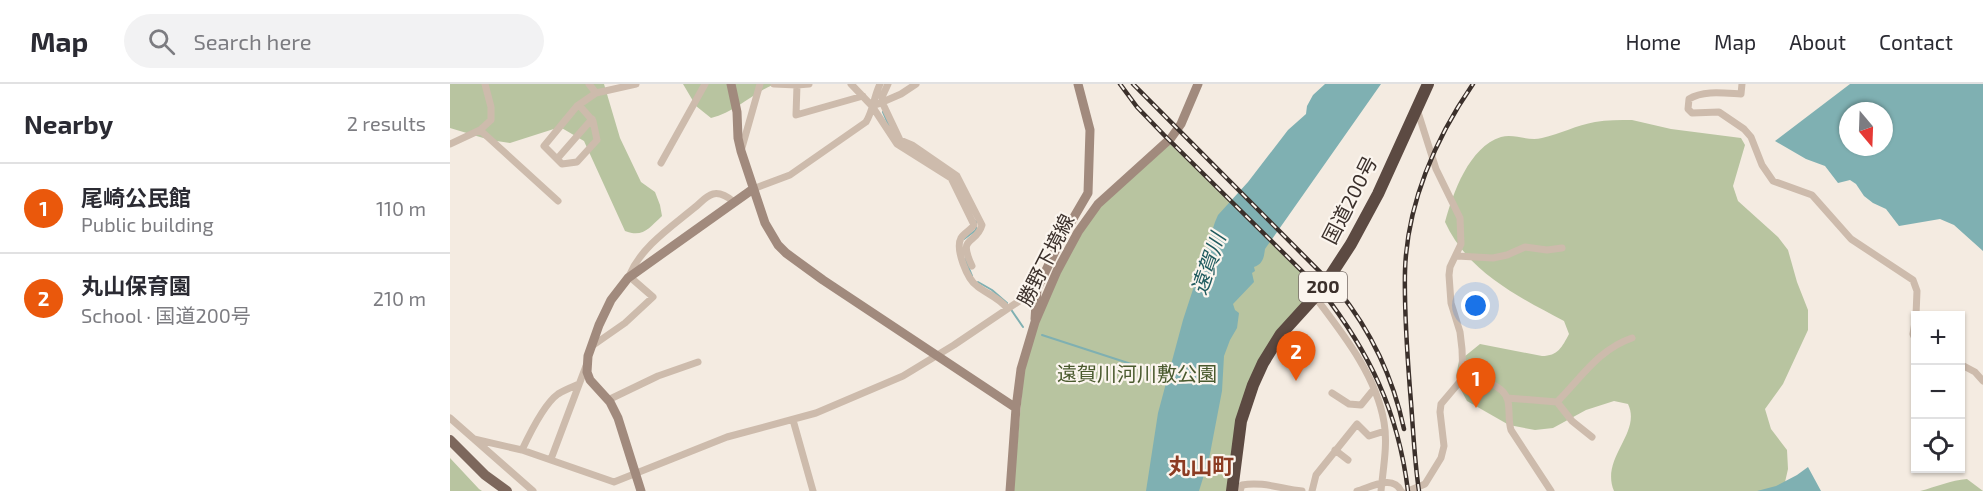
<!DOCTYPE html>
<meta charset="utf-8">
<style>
body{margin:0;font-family:"Exo 2","Noto Sans JP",sans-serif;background:#f2f2f3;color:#2b2b33}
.controls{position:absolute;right:18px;bottom:18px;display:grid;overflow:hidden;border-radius:0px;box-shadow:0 2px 4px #0004}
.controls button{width:54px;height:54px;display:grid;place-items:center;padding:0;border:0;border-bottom:2px solid #e1e1e2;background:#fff;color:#2b2b33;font:30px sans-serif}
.compass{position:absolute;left:1389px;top:18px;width:54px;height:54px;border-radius:50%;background:#fff;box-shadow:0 2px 4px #0004;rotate:161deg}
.you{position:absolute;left:1026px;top:222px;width:21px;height:21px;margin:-15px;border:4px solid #fff;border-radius:50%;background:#1a73e8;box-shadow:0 0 0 9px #1a73e833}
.badge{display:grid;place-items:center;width:39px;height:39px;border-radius:50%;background:#ea580c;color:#fff;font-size:20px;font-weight:700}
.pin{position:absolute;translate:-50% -50px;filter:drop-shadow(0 2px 3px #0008)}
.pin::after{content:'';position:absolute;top:32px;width:21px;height:18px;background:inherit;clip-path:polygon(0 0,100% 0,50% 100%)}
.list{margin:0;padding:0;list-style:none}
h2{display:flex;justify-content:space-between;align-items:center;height:78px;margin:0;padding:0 24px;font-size:26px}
h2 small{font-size:20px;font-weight:400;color:#7c7c81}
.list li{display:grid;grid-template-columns:39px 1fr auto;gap:18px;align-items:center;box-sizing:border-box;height:90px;padding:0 24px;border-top:2px solid #e1e1e2}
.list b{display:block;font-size:22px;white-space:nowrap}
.list p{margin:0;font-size:20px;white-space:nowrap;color:#7c7c81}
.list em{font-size:20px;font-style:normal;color:#7c7c81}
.icon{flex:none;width:33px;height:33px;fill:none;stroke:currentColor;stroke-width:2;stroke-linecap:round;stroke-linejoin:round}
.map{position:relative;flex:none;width:1533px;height:407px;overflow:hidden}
header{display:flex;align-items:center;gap:36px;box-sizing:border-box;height:84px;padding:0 30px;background:#fff;border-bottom:2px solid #e1e1e2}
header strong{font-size:28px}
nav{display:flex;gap:33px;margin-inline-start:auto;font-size:21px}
.search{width:420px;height:54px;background:#f2f2f3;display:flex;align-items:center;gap:15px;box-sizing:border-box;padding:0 21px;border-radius:33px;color:#7c7c81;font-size:22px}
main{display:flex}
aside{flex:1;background:#fff}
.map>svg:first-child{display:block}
</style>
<header>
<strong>Map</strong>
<div class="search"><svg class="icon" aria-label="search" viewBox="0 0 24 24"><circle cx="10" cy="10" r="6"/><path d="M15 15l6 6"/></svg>Search here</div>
<nav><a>Home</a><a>Map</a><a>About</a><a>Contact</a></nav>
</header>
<main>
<aside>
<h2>Nearby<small>2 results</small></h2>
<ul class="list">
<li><span class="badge">1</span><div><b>尾崎公民館</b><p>Public building</p></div><em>110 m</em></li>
<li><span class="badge">2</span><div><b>丸山保育園</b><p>School · 国道200号</p></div><em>210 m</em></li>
</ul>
</aside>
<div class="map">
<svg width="1533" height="407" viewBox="0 0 1533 407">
<rect width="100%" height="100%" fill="#f4ebe1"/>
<path fill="#b8c4a0" d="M0,0H154L170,54L191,98L205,108L210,121L212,132C199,144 193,154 175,147L134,57L110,43L60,59L40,56L0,44Z
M233,0H325C302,9 286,28 261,34L246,22Z
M1182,36L1221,45L1291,54L1295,61L1283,102L1288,117L1328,153L1338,166L1347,198L1358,226V246L1333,300L1315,325L1321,345L1337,366L1338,385L1333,407H1164C1150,374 1192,349 1178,320L1164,317L1136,326L1103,344L1085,346L1059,341L1017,317L1010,304L1006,292L1009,277L1030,260L1092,272C1108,272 1112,263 1119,250L1114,237C1068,213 1017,187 995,138C1003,109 1019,63 1051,53C1065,49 1078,58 1092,54C1110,50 1127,41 1145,38C1157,36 1170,36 1182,36Z
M720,60L868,202L809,278L778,407H563L574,286L583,251L610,187L637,139L654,119Z
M0,374L29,405L32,407H0Z
M1517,395L1533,407H1470C1486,403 1501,396 1517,395Z"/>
<path fill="#7fb0b2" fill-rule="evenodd" d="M875,0H931L815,165C814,173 813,180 804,183L805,187L802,189L804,198L783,220L785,226L789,229L787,244L780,256L774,272L772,307L759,375L749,407H696L708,329L733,236L765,138L768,131L798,98L838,46L856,30L857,22L863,11Z
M1400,0H1533V167L1504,141L1490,135L1449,142L1436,125L1423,119L1414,112L1406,100L1400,96L1388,99L1375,82L1356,75L1325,57ZM1398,27H1434V63H1398Z
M1358,383L1371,407H1307L1326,402L1347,391Z"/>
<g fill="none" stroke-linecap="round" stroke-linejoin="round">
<path stroke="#7fb0b2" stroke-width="2" d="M433,28L440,44
M514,155L526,146V137
M515,175L522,192
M528,198L542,206L557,219
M560,224L573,243
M592,251L718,292"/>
<path stroke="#cdbbac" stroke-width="7" d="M139,0L146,9L186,0
M324,0L347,1
M359,0L347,1L346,31L413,12
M401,0L422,22L447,60L501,94L524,141C521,146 514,149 511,154C505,165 517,195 527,202C537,210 548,213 557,224
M438,0L432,13V18L450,56L462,61L507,92L532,141C526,162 507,150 522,182
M1292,0L1291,10C1274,9 1253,6 1239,15L1238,25L1242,29L1269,28L1294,45L1301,53L1312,81L1323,97L1362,111L1401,155L1463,196L1467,207L1466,231
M428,20L451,10L466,0
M129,21L143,37L147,56L127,78L112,80L94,62L127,22L146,9
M967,25L986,85L1010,134L1011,160L1000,183L999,191L1001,219L1010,248L1012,265L1013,294
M30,46L108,117
M0,60L30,46L41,36V23L35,0
M291,67L310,0
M107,75L142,35
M211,79L255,0
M303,105L340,91L416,38C423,27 424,12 430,0
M1007,172L1043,174L1057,171L1075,163L1097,166L1112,164
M179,192C191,163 221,143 244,124C250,120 255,112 263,110C271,108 278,113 284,118
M865,213C893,250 926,291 934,338C938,360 933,385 931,407
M1466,232L1463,250L1466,257
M142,262L175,239L203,213L180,193
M1510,280L1525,288L1533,297
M882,309L899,320L911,321L924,305
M1057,314L1107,318C1131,294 1149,265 1182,254
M158,316L208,292L248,278
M1107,318L1122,337L1142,353
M0,334L83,407
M343,336L363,407
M24,355L72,366L164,398L277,353L366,329L453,292L504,261L587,205
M72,366C79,351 94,320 108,310C114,306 122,303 129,300
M885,366L898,376
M101,375L136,282
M790,407L792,401C812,397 832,405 852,407
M862,407L866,391L907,340L919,352L935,347
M907,407C921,403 943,390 951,407
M958,407L975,400L991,374L994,362L990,328L991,320L1013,294C1028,294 1054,300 1058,317C1060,328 1058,336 1061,346L1101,407"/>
<path stroke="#a18a7d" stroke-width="9" d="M281,0L287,28L288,54L291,67L315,139L328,161L336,169L373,196L566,324
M585,235L587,205L610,157L638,109L640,46L628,0
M191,407L168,334L160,318L140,296L137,288L138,272L149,241L161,216L178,194L303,105
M560,407L566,324L571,285L585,238L607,187L628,148L648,120L721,54L731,40L748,0"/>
<path stroke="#7d675c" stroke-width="10" d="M0,356L35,391L57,407"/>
<path stroke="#5c4a42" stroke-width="12" d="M782,407L791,337L803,301L813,279L831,250L871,206L901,160L928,110L978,0"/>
<g stroke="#3b302b" stroke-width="4.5">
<path id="rail" d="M670,0L687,23L714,51L871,206C920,269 948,327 958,407
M683,0L888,206C921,247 943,293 954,345
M969,407C964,374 963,340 960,306C957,267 954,227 955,187C957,120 985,55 1023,0"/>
</g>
<use href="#rail" stroke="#fbf5ee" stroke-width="2" stroke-dasharray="7" stroke-linecap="butt"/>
</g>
<g text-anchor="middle" stroke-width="4.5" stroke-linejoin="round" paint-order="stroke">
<rect fill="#fbf5ee" stroke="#756b66" stroke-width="1.5" x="849" y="188" width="48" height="30" rx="4.5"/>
<g font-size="18" font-weight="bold" fill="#3b302b">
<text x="873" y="209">200</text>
</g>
<g font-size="20" fill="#3b302b" stroke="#fbf5ee">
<text transform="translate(900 116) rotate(-63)" y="7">国道200号</text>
<text transform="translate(596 176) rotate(-63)" y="7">勝野下境線</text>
</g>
<g font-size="20" fill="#4a5a2e" stroke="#fbf5ee">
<text x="687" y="297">遠賀川河川敷公園</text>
</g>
<g font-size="21" font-style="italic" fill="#1f5a5e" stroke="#fbf5ee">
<text transform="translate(759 180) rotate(-71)" y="7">遠賀川</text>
</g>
<g font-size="22" font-weight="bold" fill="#8c3b22" stroke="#fbf5ee">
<text x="751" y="390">丸山町</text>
</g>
</g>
</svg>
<div class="controls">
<button>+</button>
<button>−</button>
<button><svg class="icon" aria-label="locate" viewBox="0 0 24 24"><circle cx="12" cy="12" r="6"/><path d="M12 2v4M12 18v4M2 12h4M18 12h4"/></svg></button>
</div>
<svg class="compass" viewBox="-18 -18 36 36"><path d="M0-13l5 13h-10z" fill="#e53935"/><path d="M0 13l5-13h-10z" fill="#7c7c81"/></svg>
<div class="you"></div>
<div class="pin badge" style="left:1026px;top:324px">1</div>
<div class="pin badge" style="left:846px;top:297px">2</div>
</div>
</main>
